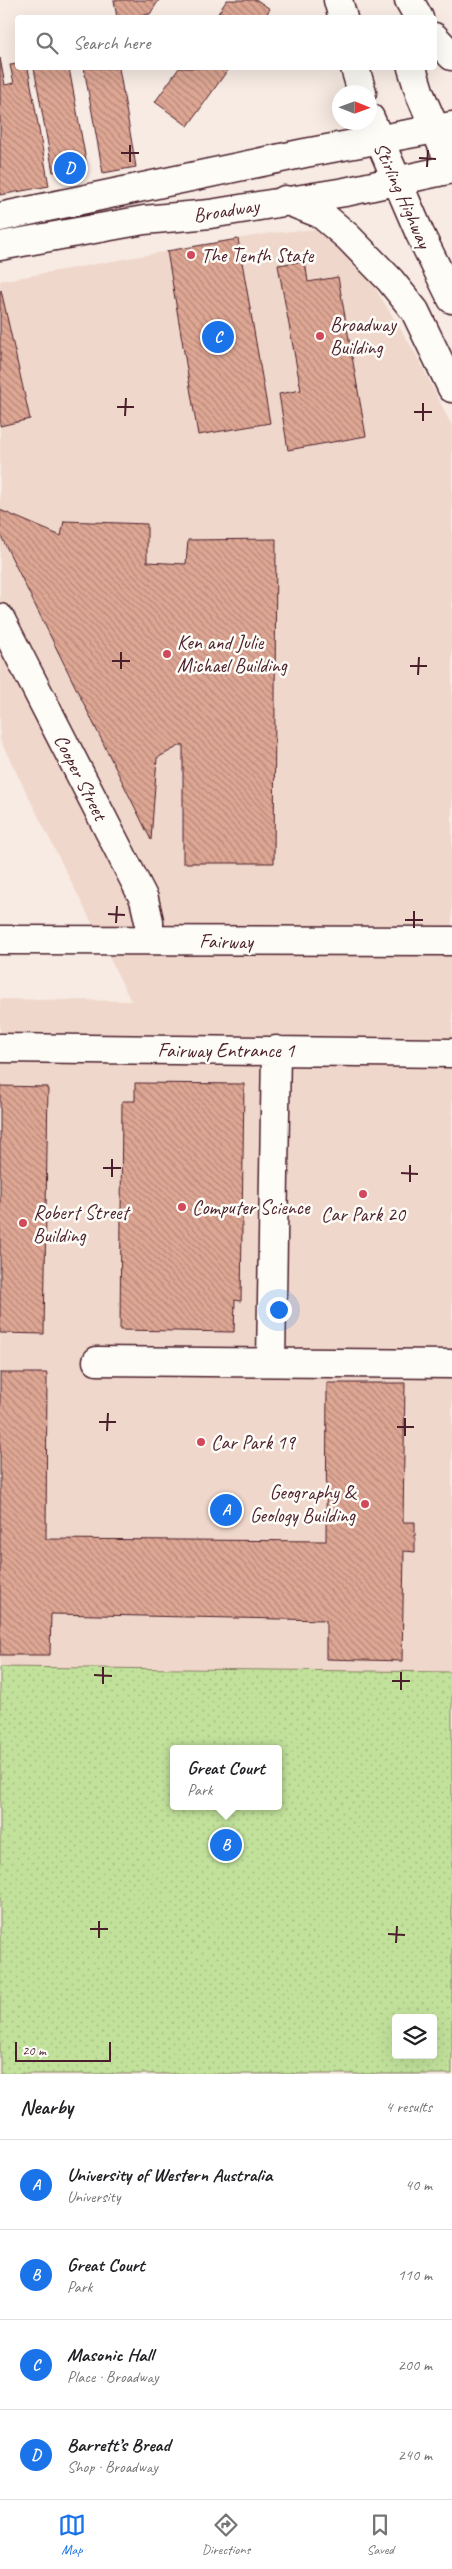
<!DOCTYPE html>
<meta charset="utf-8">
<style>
body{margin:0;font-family:Caveat,sans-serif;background:#f2f2f2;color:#202124}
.controls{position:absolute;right:15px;bottom:15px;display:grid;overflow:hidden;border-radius:5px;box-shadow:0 5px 20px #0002}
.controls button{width:45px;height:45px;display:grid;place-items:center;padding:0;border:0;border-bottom:1px solid #e0e0e0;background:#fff;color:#202124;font:25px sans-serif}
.compass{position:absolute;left:332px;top:85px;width:45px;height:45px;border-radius:50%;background:#fff;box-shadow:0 5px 20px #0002;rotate:91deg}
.scale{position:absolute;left:15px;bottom:12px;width:96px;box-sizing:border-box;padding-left:5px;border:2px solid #4a1f2b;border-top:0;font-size:14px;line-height:18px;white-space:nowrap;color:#4a1f2b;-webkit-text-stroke:4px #fdfcf7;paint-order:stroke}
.you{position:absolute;left:278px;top:1309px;width:18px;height:18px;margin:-12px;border:4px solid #fff;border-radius:50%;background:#1a73e8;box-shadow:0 0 0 8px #1a73e833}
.badge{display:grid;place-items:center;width:32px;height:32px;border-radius:50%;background:#1a73e8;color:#fff;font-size:16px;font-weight:700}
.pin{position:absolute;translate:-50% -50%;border:2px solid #fff;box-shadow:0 1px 5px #0006}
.popup{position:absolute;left:170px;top:1745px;width:112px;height:65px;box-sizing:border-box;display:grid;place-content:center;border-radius:5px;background:#fff;filter:drop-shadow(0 1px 4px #0005);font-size:16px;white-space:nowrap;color:#757577}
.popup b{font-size:19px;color:#202124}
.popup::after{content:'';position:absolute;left:50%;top:100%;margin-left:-10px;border:10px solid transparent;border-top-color:#fff}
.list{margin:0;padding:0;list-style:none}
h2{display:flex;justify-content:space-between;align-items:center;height:65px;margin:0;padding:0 20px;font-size:21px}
h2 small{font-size:16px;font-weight:400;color:#757577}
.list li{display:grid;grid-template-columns:32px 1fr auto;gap:15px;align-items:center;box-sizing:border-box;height:90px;padding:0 20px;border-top:1px solid #e0e0e0}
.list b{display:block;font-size:19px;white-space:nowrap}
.list p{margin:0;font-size:16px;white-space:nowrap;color:#757577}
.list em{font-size:16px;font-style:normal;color:#757577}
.icon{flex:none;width:28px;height:28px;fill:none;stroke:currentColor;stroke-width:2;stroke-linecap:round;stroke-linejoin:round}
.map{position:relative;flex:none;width:452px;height:2074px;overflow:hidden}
.search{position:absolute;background:#fff;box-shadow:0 5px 20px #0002;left:15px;right:15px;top:15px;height:55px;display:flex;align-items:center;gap:12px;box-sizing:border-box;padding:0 18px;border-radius:5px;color:#757577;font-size:19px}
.sheet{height:425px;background:#fff}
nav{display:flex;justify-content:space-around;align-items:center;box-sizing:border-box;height:70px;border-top:1px solid #e0e0e0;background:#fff;font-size:14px;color:#757577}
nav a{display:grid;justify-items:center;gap:2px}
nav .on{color:#1a73e8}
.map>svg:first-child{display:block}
</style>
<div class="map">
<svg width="452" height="2074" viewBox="0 0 452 2074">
<defs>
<pattern id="park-dots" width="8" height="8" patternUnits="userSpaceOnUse" patternTransform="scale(1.25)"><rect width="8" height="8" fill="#c2e29b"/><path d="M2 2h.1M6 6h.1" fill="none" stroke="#a8c186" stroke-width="1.8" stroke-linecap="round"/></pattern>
<pattern id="building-back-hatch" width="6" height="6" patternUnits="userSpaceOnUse" patternTransform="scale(1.25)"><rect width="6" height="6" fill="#dea794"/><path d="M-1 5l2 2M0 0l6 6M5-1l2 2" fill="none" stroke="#b68779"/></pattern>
</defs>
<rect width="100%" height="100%" fill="#f7ebe3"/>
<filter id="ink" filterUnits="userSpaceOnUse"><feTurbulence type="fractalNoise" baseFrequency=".02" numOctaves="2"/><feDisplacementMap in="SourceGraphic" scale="10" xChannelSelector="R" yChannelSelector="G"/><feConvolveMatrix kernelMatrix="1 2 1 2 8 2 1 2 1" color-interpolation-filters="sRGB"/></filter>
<g filter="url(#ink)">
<path fill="#f0d7cb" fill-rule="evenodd" d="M318,229L365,272L416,354L452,426V2074H0V999L131,1001L0,740V281L270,233ZM174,1749H278V1806H174ZM396,2018H433V2055H396Z"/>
<path fill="url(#park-dots)" stroke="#868063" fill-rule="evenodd" d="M0,1667L452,1672V2074H0ZM174,1749H278V1806H174ZM396,2018H433V2055H396Z"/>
<path fill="url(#building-back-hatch)" stroke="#4a1f2b" d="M114,0H159L150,14L126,18H117Z
M227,0H257L270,9L264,18H215Z
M0,58L5,85L14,83L10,65L18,64V68H28L49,186L0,195Z
M34,68H69L87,166L53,172Z
M84,68H119L136,167L103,173Z
M179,68H229L188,126L155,102Z
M238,239L270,423L198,435L167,251Z
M305,261L308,282L338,277L366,436L288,450L279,394L301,390L278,265Z
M1,290L30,419L0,426V291Z
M0,510L61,536L64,521L147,524V562L186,564L188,540L276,539L274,863H183V744L157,758L151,840L0,534Z
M135,1083L244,1084L241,1301L235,1300L234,1332L120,1330L122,1101H135Z
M0,1086L48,1087L44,1334L0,1333Z
M0,1373H47L46,1539L326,1541L327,1383H405L403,1522H415V1552L404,1551L402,1661L326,1659V1620L51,1614L50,1655H0Z"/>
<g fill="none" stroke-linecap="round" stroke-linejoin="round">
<g stroke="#4a1f2b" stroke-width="31">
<path id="minor" d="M0,618L144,899L149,921V940
M0,940L452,941
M0,1048L452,1053
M97,1361L452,1364
M271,1362L276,1050"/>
</g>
<g stroke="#4a1f2b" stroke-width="31">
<path id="major" d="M0,217L305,153L452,126
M0,246L144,220L210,214L345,192L452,169"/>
</g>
<g stroke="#4a1f2b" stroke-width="31">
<path id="highway" d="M338,0L343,18
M409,0L419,18
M434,37L452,56
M355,68L362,92
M412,68L420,94L452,168
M370,118L420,234L452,299
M285,200L321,214L348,237L390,280L415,311L452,388"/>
</g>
<use href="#minor" stroke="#fdfcf7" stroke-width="28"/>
<use href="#major" stroke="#fdfcf7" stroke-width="28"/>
<use href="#highway" stroke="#fdfcf7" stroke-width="28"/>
</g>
</g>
<path fill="none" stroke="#4a1f2b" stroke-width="2" d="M121,153H139M419,158L436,159M130,162V145M427,167L428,150M117,407H134M414,412H432M125,416L126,398M423,421V403M112,661H130M410,666H427M121,669V652M418,675L419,657M108,914L125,915M405,920H423M116,923L117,906M414,928V911M103,1168H121M401,1173L418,1174M112,1177V1159M410,1182V1165M99,1422H116M397,1427H414M107,1431L108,1413M405,1436V1418M94,1675L112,1676M392,1681H410M103,1684V1667M401,1690V1672M90,1929H108M388,1934L405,1935M99,1938V1921M396,1943L397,1926"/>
<g fill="#d1495b" stroke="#fdfcf7" stroke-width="2">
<circle cx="191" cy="255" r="5"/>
<circle cx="320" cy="336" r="5"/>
<circle cx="167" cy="654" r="5"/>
<circle cx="363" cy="1194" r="5"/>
<circle cx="182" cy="1207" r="5"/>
<circle cx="23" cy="1223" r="5"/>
<circle cx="201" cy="1442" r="5"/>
<circle cx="365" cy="1504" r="5"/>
</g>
<g text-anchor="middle" stroke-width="5" stroke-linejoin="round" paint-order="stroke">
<g font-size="20" fill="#4a1f2b" stroke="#fdfcf7">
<text transform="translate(403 195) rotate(66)" y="7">Stirling Highway</text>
<text transform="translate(226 210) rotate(-9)" y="7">Broadway</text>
<text transform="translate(81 777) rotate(63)" y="7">Cooper Street</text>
<text x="226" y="948">Fairway</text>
<text x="226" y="1057">Fairway Entrance 1</text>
</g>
<g font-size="20" fill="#4a1f2b" stroke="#fdfcf7" text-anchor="start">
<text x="201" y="262">The Tenth State</text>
<text x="330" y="331">Broadway<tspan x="330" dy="23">Building</tspan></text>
<text x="177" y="649">Ken and Julie<tspan x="177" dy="23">Michael Building</tspan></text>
<text x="192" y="1214">Computer Science</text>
<text x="33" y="1219">Robert Street<tspan x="33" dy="23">Building</tspan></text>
<text x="363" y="1221" text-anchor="middle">Car Park 20</text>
<text x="211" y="1449">Car Park 19</text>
<text x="355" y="1499" text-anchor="end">Geography &amp;<tspan x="355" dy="23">Geology Building</tspan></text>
</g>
</g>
</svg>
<div class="controls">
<button><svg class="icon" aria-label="layers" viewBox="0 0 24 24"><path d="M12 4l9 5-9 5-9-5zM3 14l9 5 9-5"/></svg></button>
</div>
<svg class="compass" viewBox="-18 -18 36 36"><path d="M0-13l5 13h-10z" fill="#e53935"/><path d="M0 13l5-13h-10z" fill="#757577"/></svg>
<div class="scale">20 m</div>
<div class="you"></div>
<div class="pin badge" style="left:226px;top:1510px">A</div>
<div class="pin badge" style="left:226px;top:1845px">B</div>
<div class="popup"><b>Great Court</b>Park</div>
<div class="pin badge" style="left:218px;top:337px">C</div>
<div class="pin badge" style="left:70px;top:168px">D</div>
<div class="search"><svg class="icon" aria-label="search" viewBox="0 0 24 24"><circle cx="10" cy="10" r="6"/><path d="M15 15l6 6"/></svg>Search here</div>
</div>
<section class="sheet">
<h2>Nearby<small>4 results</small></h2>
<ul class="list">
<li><span class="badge">A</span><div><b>University of Western Australia</b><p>University</p></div><em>40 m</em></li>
<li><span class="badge">B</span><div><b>Great Court</b><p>Park</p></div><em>110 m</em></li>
<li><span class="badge">C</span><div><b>Masonic Hall</b><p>Place · Broadway</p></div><em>200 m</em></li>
<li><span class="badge">D</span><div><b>Barrett’s Bread</b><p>Shop · Broadway</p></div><em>240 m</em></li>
</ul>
</section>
<nav>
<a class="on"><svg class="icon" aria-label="map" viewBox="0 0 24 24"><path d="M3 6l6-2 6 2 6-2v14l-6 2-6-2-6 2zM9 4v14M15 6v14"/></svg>Map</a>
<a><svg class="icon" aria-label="directions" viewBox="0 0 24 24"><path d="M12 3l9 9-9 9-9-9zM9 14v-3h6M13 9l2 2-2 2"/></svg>Directions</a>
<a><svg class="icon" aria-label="saved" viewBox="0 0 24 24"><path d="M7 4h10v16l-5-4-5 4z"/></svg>Saved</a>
</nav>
